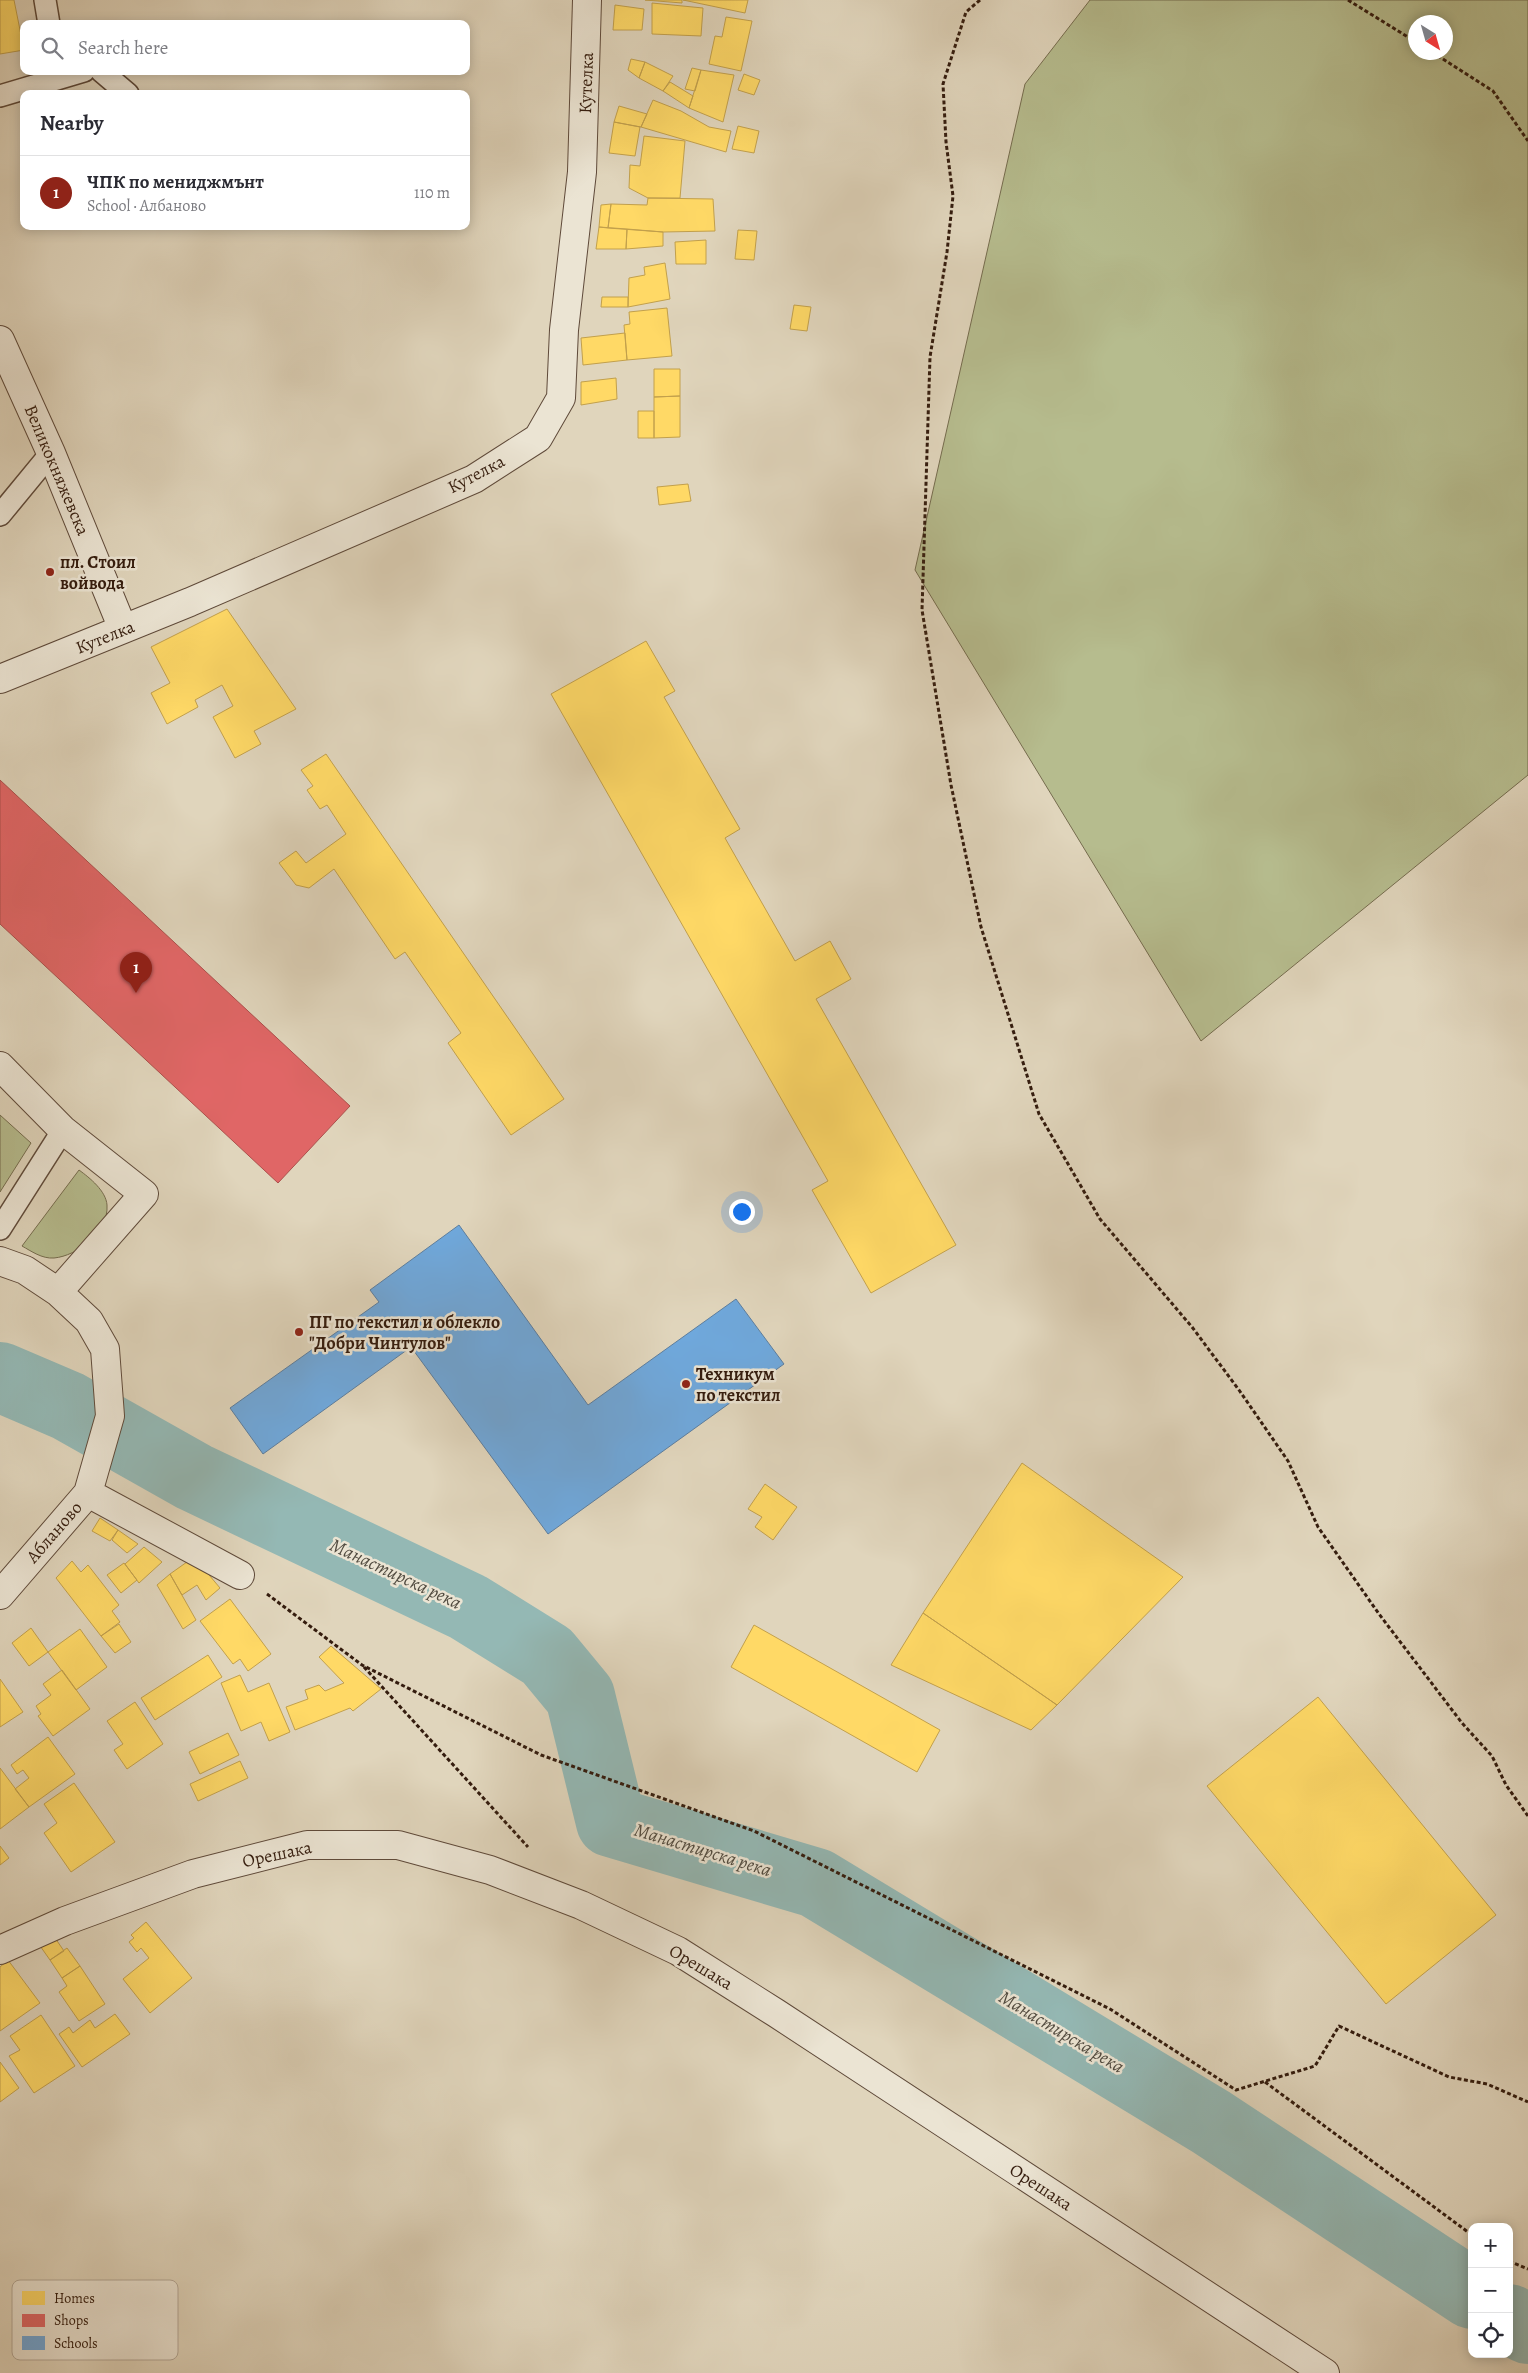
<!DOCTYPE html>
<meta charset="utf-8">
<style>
body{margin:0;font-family:Alegreya,serif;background:#f7f7f7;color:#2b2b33}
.controls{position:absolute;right:15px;bottom:15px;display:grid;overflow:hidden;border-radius:10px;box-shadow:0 2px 12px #0003}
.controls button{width:45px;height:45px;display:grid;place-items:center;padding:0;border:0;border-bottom:1px solid #e1e1e2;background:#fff;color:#2b2b33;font:25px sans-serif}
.compass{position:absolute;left:1408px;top:15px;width:45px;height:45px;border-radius:50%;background:#fff;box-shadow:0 2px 12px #0003;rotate:143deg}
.you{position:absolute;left:741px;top:1211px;width:18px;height:18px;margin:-12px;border:4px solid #fff;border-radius:50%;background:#1a73e8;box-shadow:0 0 0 8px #1a73e833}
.badge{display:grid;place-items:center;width:32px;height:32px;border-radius:50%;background:#8f2418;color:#fff;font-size:16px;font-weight:700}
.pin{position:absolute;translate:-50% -41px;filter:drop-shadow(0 1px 2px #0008)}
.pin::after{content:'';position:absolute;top:26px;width:18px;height:15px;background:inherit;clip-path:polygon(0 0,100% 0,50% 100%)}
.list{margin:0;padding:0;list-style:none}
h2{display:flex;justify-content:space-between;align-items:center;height:65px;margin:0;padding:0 20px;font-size:21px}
h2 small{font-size:16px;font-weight:400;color:#7c7c81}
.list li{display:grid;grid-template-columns:32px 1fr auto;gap:15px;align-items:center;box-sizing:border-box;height:75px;padding:0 20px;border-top:1px solid #e1e1e2}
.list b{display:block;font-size:19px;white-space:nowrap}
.list p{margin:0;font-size:16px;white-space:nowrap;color:#7c7c81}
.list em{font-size:16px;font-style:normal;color:#7c7c81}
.icon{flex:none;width:28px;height:28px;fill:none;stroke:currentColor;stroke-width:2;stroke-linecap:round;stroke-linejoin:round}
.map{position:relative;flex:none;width:1528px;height:2373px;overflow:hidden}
.search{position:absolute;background:#fff;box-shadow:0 2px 12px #0003;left:20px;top:20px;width:450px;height:55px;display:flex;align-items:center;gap:12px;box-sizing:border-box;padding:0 18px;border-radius:10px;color:#7c7c81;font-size:19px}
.panel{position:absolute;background:#fff;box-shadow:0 2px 12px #0003;left:20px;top:90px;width:450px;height:140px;border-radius:10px}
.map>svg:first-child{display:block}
</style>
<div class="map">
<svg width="1528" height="2373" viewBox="0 0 1528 2373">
<rect width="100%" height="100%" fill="#e0d5bc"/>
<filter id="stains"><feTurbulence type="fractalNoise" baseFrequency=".004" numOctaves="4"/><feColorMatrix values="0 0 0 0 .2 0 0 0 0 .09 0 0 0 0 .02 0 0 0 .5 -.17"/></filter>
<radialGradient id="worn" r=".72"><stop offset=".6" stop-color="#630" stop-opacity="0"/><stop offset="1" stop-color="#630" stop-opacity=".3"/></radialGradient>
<path fill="#b6bc8e" stroke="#756c4e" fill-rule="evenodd" d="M1090,0H1528V775L1201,1041L915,570L1025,84ZM1416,22H1446V52H1416Z
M0,1115L31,1143L0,1192Z
M79,1170C90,1178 106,1191 107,1205C109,1232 77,1256 54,1258C42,1259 31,1251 22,1246Z"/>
<path fill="#ffd966" stroke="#c2a04c" d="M0,0H14L24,50L0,54Z
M645,0H682V3Z
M683,0H748L745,13Z
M652,3L703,8L701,36L652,34Z
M615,5L644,9L642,30H613Z
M726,17L752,21L741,71L709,64L715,36L722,37Z
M631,59L645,62L639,78L628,70Z
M645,62L673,76L663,91L639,78Z
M692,68L701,70L695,91L685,89Z
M701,70L734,75L723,122L689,108Z
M744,74L760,80L754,95L738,90Z
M670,82L693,96L689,108L663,91Z
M653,100L681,111L709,127L731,131L726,152L641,127Z
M619,106L647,114L641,127L614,122Z
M614,122L640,127L635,156L609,153Z
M738,126L759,131L754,153L732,149Z
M644,136L685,141L680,198H648L629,188L630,165L640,166Z
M648,198L713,199L715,231L663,232L608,228L611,204L647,205Z
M611,204L608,228L599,227L601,205Z
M599,227L627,229L626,249H596Z
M627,229L663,232V246L626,249Z
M738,230L757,231L754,260L735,259Z
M706,240V264H676L675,242Z
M665,263L670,299L628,307L629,278L645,275L644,267Z
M602,297H628V307H601Z
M794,305L811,307L807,331L790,329Z
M667,308L672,356L627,360L624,325L630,324L629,312Z
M625,333L627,360L583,365L581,338Z
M654,369H680V396L654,397Z
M616,378L617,399L581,405V382Z
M680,396V437L654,438V397Z
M638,411H654V438H638Z
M688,484L691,501L659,505L657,487Z
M227,609L296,709L254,731L261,744L235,758L213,717L233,706L222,685L195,700L198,707L167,724L151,693L170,683L151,647Z
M646,641L675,691L664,697L740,829L725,838L795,961L830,941L851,979L816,999L956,1245L871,1293L812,1190L828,1181L551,694Z
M326,754L564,1099L511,1135L448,1043L461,1033L405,952L395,959L334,869L309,888L296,885L279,863L296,851L306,863L346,834L327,805L320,809L307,790L313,786L301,770Z
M1022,1463L1183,1577L1057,1705L923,1613Z
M765,1484L797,1507L773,1540L755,1527L762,1517L748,1509Z
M100,1518L118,1530L110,1541L92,1531Z
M118,1530L138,1544L127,1553L112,1540Z
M144,1547L162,1562L139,1583L125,1564Z
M194,1557L220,1588L206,1600L197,1585L182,1595L170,1574Z
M72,1561L81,1572L88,1565L119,1605L112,1611L120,1622L101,1636L56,1578Z
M124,1563L137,1580L121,1593L107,1575Z
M170,1574L196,1620L183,1629L157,1585Z
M230,1599L271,1654L248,1671L240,1659L233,1664L200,1621Z
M923,1613L1037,1691L1057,1705L1031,1730L891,1665Z
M119,1624L131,1642L115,1653L101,1636Z
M754,1625L940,1730L917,1772L731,1667Z
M31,1628L48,1652L29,1666L12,1643Z
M80,1629L107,1667L76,1690L48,1652Z
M331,1646L381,1689L353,1711L350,1708L295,1730L286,1707L308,1699L305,1690L319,1685L325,1691L344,1683L319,1657Z
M208,1655L222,1677L155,1720L141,1698Z
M62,1670L90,1709L53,1736L38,1716L41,1714L36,1706L51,1695L43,1684Z
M240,1675L248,1692L269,1683L290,1732L269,1741L261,1722L241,1731L221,1683Z
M0,1679L23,1712L0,1727Z
M1318,1697L1496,1915L1386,2004L1207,1786Z
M135,1702L163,1744L127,1769L114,1750L123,1744L107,1721Z
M228,1733L239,1755L200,1774L189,1752Z
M48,1737L75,1774L29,1807L15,1789L29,1778L23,1770L17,1774L11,1765Z
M240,1761L248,1778L198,1801L190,1784Z
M0,1768L29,1807L0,1829Z
M74,1783L115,1842L71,1872L44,1833L57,1823L44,1804Z
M0,1846L9,1858L0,1865Z
M146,1922L192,1978L150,2013L123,1979L149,1958L141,1948L137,1952L129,1942L134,1938L131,1935Z
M53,1935L64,1951L50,1960L38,1943Z
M67,1948L80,1966L62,1978L50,1960Z
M8,1960L40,2003L0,2031V1967Z
M80,1966L105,2004L79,2021L59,1992L67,1986L62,1978Z
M115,2014L130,2034L82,2067L59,2034L69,2027L73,2033L90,2020L95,2028Z
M41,2015L75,2066L34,2093L9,2056L20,2050L10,2036Z
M0,2062L19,2088L0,2102Z"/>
<path fill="#e06666" stroke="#ac504c" d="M0,780L350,1106L278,1183L0,924Z"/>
<path fill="#6fa8dc" stroke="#5d7e9e" d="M459,1225L588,1405L736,1299L784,1364L548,1534L411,1347L263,1454L230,1408L379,1302L370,1290Z"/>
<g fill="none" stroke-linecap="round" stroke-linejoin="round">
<path stroke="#94b8b4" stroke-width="70" d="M0,1377L68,1406L194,1477L468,1607L547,1656L580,1696L611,1822L816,1883L1211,2122L1472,2294
M1509,2319L1528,2329"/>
<g stroke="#5f4a3a" stroke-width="24">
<path id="lane" d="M45,0L49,24
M101,71L128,94
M0,96L84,71
M0,515L51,453
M0,1229L63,1130"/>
</g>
<g stroke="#5f4a3a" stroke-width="30">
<path id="street" d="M0,340L51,453L123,629
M0,679L190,602L474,479L538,438L561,398L564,330L582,172L587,0
M0,1066L63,1130L144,1194L58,1292
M0,1261L25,1270L58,1292L89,1321L105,1349L110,1416L88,1493L0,1595
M88,1493L240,1575
M0,1950L65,1921L193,1874L307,1845H398L490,1870L581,1905L678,1951L776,2013L1325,2373"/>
</g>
<path stroke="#341c0e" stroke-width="3" stroke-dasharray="4 2.5" stroke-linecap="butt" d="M980,0L966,12L943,84L946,142L953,196L947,252L930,357L922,610L951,785L981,927L1039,1114L1100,1219L1192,1327L1239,1390L1288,1461L1318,1527L1379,1614L1462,1723L1492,1756L1506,1785L1528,1816
M1348,0L1416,42
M1432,52L1493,91L1528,141
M267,1594L362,1665L541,1755L754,1831L1110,2009L1236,2090L1315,2066L1339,2026L1449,2077L1487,2084L1528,2102
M364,1667L528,1847
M1265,2082L1472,2235
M1509,2261L1528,2269"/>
<use href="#lane" stroke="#ebe4d3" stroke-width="21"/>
<use href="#street" stroke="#ebe4d3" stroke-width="28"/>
</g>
<g fill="#8f2418" stroke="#ebe4d3" stroke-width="2">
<circle cx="50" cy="572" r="5"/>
<circle cx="299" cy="1332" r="5"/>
<circle cx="686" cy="1384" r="5"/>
</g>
<g text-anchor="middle" stroke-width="5" stroke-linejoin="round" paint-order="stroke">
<g font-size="18" fill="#341c0e" stroke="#ebe4d3">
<text transform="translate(586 83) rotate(-88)" y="6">Кутелка</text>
<text transform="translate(57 470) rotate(67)" y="6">Великокняжевска</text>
<text transform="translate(476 474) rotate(-28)" y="6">Кутелка</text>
<text transform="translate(105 637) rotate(-22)" y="6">Кутелка</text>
<text transform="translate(54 1532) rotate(-49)" y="6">Абланово</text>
<text transform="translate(277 1854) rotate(-12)" y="6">Орешака</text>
<text transform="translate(701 1967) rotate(31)" y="6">Орешака</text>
<text transform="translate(1041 2187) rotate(33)" y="6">Орешака</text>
</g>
<g font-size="18" font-weight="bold" fill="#341c0e" stroke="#ebe4d3" text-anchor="start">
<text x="60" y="568">пл. Стоил<tspan x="60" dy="21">войвода</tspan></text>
<text x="309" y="1328">ПГ по текстил и облекло<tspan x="309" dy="21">"Добри Чинтулов"</tspan></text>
<text x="696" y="1380">Техникум<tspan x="696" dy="21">по текстил</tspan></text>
</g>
<g font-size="19" font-style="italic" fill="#514b40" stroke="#ebe4d3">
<text transform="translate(396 1573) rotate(25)" y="7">Манастирска река</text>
<text transform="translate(703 1849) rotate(17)" y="7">Манастирска река</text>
<text transform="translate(1062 2031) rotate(31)" y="7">Манастирска река</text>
</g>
</g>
<rect x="12" y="2280" width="166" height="80" rx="8" fill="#ebe4d3" stroke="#b4a898" stroke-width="1"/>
<rect x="22" y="2291" width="23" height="14" fill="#ffd966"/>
<rect x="22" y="2314" width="23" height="13" fill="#e06666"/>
<rect x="22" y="2336" width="23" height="14" fill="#6fa8dc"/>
<g font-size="14" fill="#341c0e">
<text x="54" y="2303">Homes</text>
<text x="54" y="2325">Shops</text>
<text x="54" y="2348">Schools</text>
</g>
<rect width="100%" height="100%" filter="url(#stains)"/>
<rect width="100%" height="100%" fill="url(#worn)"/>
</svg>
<div class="controls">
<button>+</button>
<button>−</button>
<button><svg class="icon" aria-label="locate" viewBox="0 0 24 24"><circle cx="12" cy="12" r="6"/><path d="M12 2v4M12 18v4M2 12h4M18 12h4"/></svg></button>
</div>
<svg class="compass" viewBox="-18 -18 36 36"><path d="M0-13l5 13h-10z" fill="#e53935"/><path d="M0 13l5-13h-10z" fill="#7c7c81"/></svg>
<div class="you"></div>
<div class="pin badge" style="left:136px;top:993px">1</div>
<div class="search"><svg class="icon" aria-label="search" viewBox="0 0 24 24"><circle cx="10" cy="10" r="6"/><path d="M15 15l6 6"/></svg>Search here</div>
<section class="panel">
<h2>Nearby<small></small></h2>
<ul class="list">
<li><span class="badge">1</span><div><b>ЧПК по мениджмънт</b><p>School · Албаново</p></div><em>110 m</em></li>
</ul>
</section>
</div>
